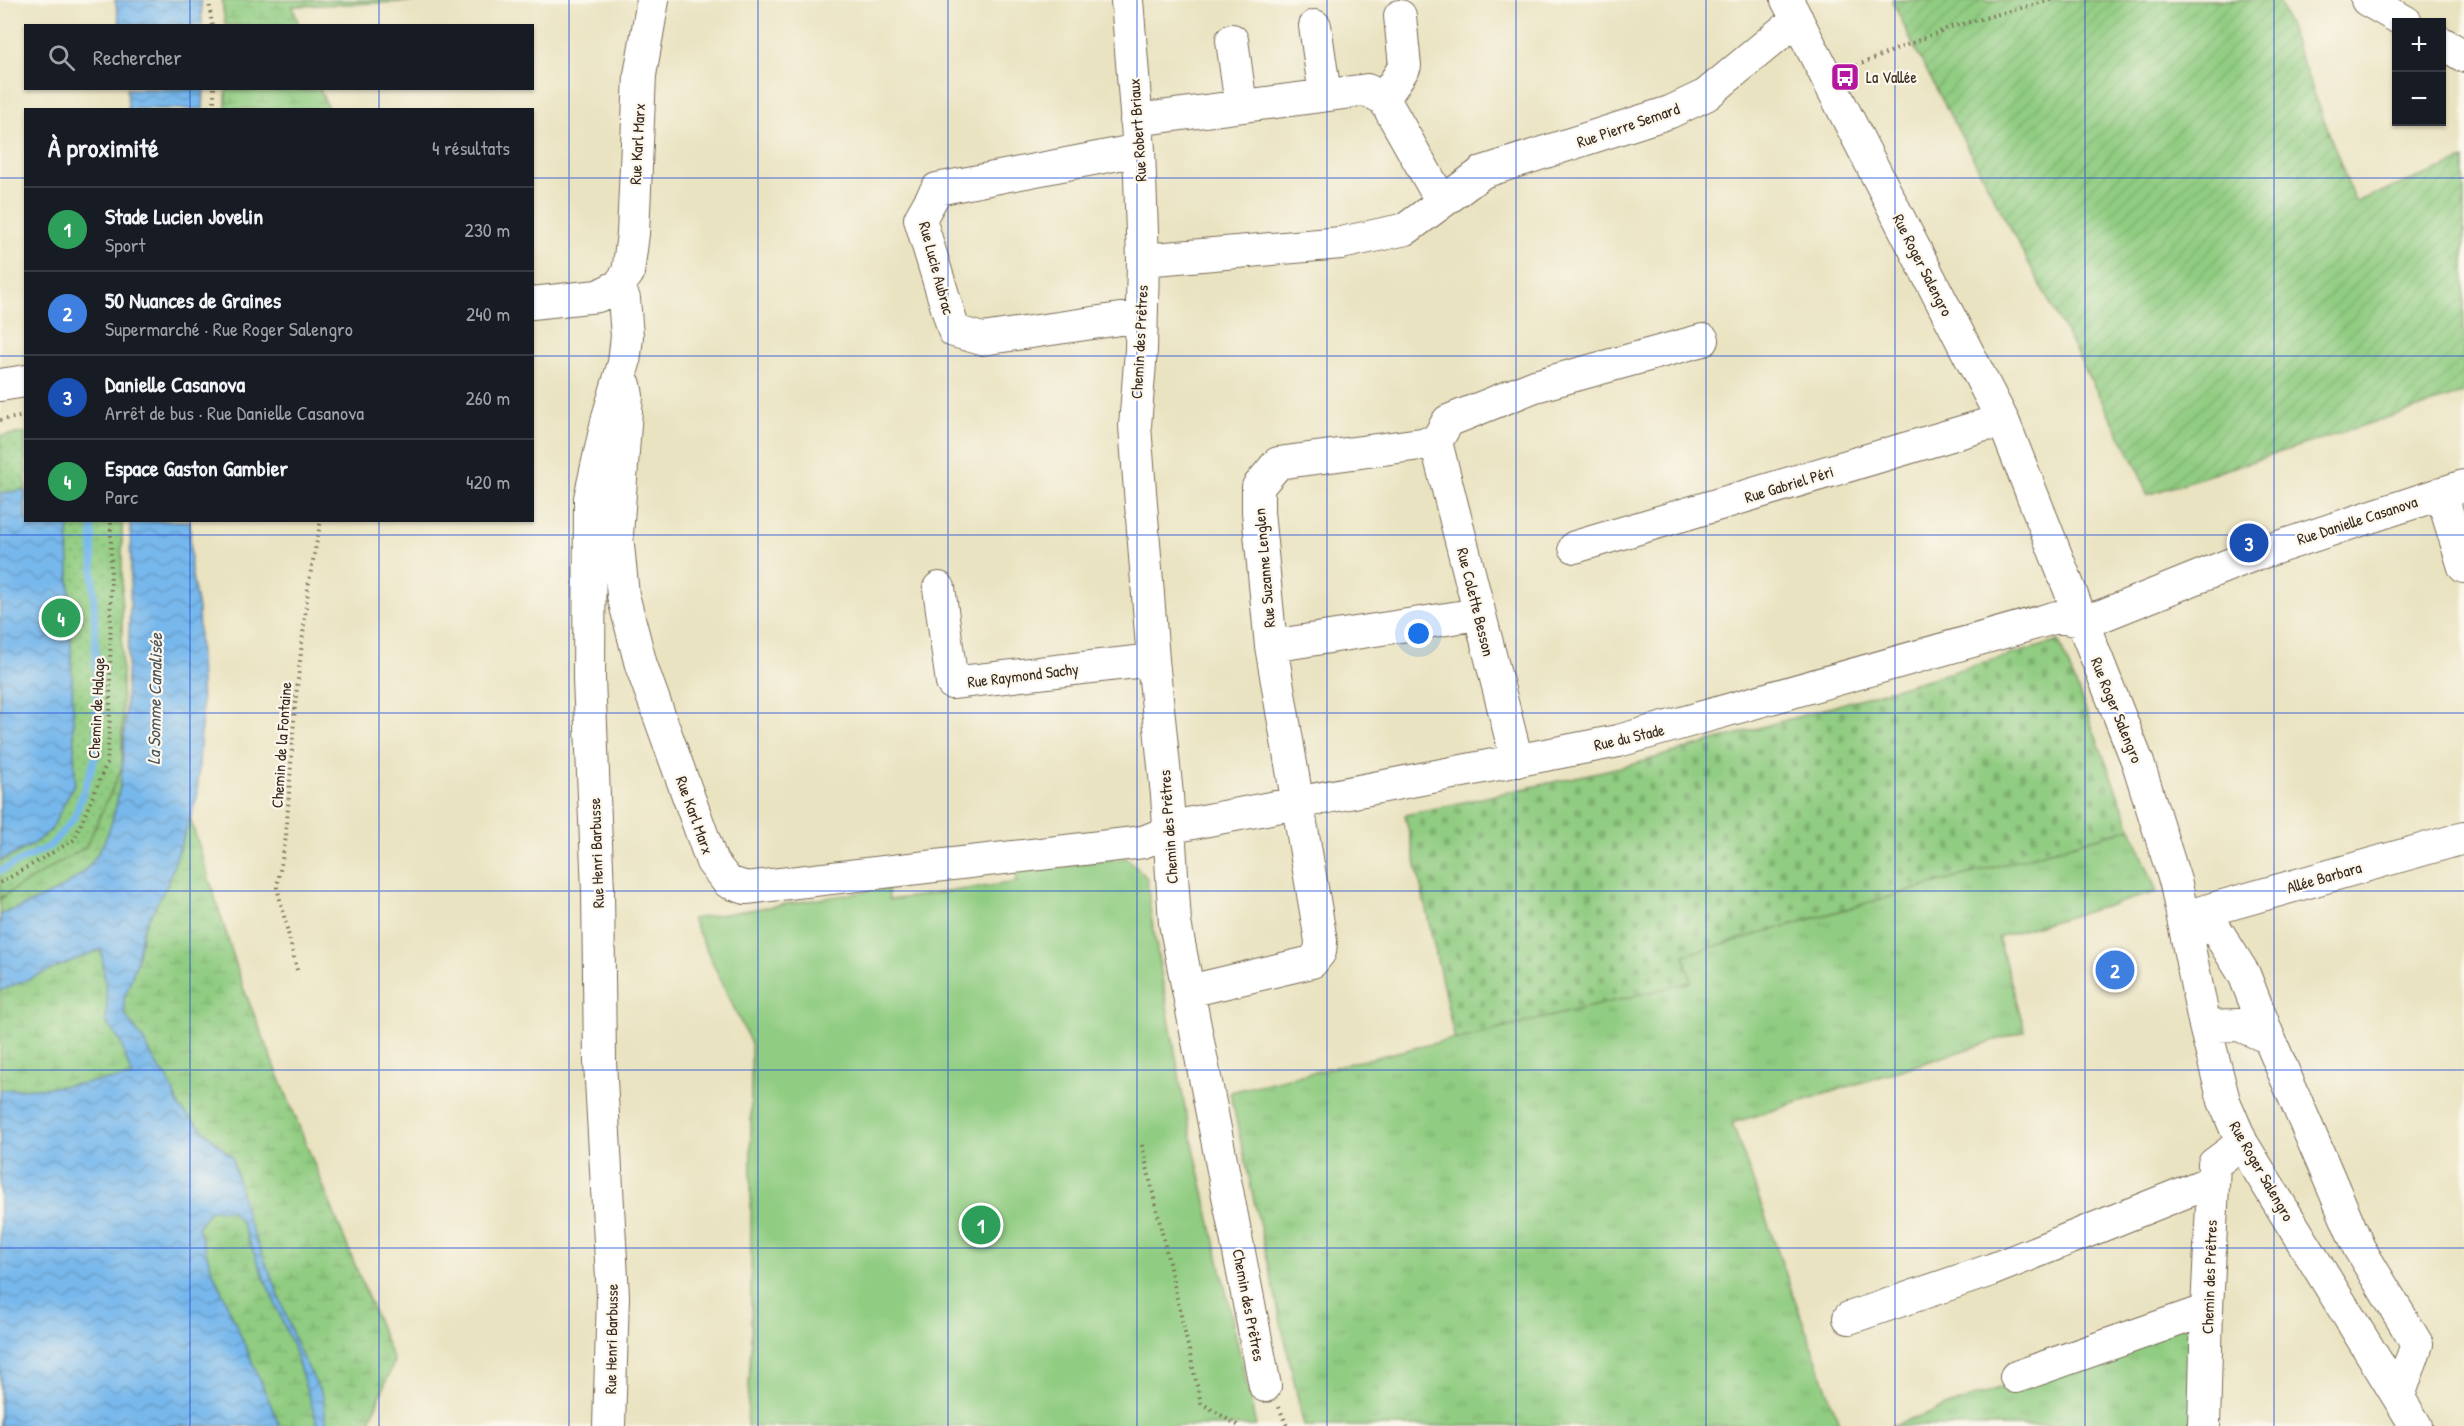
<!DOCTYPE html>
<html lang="fr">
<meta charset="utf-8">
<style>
body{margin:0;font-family:"Patrick Hand",sans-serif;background:#20242c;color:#f1f3f6}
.controls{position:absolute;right:18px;top:18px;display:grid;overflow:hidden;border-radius:0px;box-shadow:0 2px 4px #0004}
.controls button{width:54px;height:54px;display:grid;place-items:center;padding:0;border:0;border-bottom:2px solid #363941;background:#171b24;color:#f1f3f6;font:30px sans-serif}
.you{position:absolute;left:1419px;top:634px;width:21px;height:21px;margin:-15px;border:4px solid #fff;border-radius:50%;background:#1a73e8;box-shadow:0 0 0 9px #1a73e833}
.badge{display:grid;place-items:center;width:39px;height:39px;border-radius:50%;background:#7c3aed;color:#fff;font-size:20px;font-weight:700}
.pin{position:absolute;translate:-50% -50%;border:3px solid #fff;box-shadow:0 2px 6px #0006}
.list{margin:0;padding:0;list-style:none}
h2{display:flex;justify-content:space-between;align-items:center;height:78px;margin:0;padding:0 24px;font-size:26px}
h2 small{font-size:20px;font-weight:400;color:#9ea1a6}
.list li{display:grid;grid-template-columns:39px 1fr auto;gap:18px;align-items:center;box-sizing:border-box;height:84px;padding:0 24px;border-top:2px solid #363941}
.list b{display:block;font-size:22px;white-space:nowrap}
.list p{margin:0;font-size:20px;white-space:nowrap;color:#9ea1a6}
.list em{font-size:20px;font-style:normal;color:#9ea1a6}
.icon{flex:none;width:33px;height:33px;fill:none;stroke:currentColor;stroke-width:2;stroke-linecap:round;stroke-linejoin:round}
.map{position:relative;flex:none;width:2464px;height:1426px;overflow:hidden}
.search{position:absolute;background:#171b24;box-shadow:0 2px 4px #0004;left:24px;top:24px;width:510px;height:66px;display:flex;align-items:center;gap:15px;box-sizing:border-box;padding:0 21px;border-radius:0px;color:#9ea1a6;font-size:22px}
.panel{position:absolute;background:#171b24;box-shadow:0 2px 4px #0004;left:24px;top:108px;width:510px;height:414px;border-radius:0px}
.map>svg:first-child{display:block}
</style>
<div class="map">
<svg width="2464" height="1426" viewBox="0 0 2464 1426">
<defs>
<pattern id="grass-tufts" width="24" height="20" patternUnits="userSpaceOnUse" patternTransform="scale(1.5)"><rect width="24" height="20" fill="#90cc81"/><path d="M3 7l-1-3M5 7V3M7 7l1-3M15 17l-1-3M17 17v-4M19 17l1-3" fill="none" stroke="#7daf6f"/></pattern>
<pattern id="wetland-marsh" width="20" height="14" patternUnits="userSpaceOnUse" patternTransform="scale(1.5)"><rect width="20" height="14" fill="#90cc81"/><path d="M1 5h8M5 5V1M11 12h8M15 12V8" fill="none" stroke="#7daf6f"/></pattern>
<pattern id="cemetery-stones" width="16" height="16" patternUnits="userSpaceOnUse" patternTransform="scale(1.5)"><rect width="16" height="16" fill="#90cc81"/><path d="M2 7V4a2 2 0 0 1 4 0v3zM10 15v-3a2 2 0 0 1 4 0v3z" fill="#7daf6f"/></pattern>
<pattern id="park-dots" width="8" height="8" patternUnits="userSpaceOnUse" patternTransform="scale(1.5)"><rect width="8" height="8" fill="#90cc81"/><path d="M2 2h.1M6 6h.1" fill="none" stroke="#7daf6f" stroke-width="1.8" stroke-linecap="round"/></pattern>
<pattern id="garden-furrows" width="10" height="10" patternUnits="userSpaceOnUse" patternTransform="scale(1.5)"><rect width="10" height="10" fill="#90cc81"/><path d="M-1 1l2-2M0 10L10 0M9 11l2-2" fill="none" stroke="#7daf6f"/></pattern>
<pattern id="water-waves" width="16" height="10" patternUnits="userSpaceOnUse" patternTransform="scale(1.5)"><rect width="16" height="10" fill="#77b8ec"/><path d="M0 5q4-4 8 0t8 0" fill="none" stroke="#6396bf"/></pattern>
</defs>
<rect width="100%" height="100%" fill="#fbf7ec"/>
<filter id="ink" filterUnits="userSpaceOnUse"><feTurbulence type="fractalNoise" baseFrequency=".0167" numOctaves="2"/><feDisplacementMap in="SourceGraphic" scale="12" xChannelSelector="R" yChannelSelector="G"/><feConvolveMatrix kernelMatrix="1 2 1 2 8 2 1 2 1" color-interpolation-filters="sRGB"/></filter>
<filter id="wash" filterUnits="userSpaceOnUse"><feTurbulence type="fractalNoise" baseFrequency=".008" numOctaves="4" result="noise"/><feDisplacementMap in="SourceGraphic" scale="24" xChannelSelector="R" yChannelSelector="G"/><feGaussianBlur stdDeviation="1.35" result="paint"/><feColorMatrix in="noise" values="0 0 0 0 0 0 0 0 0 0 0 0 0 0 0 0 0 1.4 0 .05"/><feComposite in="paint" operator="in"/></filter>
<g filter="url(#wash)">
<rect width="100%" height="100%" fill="#eae3c1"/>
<path fill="url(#grass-tufts)" stroke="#667b50" stroke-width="1.5" d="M2131,828L2157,892L1998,937L2025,1031L1732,1123L1840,1426H1304L1230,1092L1690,982L1684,955Z
M2199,1318L2200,1426H1891Z"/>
<path fill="url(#wetland-marsh)" stroke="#667b50" stroke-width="1.5" d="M222,0H458L293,6L299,26L225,25Z
M226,89H320L328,109H226Z
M122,715L172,760L243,987L394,1362L368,1426H0V898L4,897L122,767Z"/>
<path fill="url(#cemetery-stones)" stroke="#667b50" stroke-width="1.5" d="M2059,641L2131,828L1684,955L1691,982L1455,1040L1405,815L1634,764Z"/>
<path fill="url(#park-dots)" stroke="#667b50" stroke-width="1.5" d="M25,433L26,520L122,521V767L86,847L0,898V436Z"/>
<path fill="url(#garden-furrows)" stroke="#667b50" stroke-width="1.5" d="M1892,0H2279L2355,202L2464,160V393L2147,495L2138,469L1914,47Z"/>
<path fill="#90cc81" stroke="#667b50" stroke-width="1.5" d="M1127,858L1147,878L1150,910L1184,1103L1256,1426H747L751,1346V1044L692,919L888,888L889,900L1017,882L1016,870Z"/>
<path fill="url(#water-waves)" stroke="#597185" stroke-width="1.5" d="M115,0H201L202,25H120Z
M127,89H204L203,109H128Z
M25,490L26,520L70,521L68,535L75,782L51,830L29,847L0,861V493Z
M130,521H190L191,570L198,609L202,710L197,798L167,885L143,929L136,965L124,999L125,1015L142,1038L158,1067L167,1077L180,1108L232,1157L248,1221L274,1282L297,1346L323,1397L327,1426H318L293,1347L241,1222L230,1210H210L198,1227L211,1267L280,1426H0V1090L53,1087L132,1077L120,1041L106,1022L107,1000L101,949L0,991V915C30,902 65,892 87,868C102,851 111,828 116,806C124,772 124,733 126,698C129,638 132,580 130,521Z"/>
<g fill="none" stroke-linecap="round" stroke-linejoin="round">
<path stroke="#77b8ec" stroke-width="7" d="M0,871L50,846L74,818L98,750L92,524"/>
</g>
</g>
<g filter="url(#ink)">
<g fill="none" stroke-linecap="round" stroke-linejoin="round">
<g stroke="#786b57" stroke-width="34">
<path id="minor" d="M1127,0L1139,150L1143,260L1141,350L1135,426L1153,660L1167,795L1175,923L1265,1386
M1787,0L2004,423L2138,763L2176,884L2205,1026L2224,1101L2242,1143L2416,1426
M2367,0L2406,22
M1315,26L1325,95
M1232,40L1241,106
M2442,43L2464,56
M1384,99L1405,66L1400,16
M1136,120L1367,90L1384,99L1442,202
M1139,150L937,189L920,219L954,331L982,339L1141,316
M1143,260L1341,243L1406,229L1483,172L1670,112L1706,95L1797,19
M532,303L598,296L618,286L628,273L633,234L640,75L653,0
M619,381L625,385L627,396L617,535L623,595L641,665L712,862L728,882L746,888L1143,842L1168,832L1177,826L1618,741L2057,617L2083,621L2101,616L2251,556L2464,486
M0,385L26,381
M1436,442L1517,761
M2441,493L2464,567
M1575,547L1985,425L2004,423
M939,588L952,683L1153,660
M1271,646L1479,614
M2184,917L2464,838
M2184,917L2217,931L2244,974L2269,1038
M1189,991L1312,962L1320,952L1321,941L1271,646L1258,512V487L1278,463L1436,442L1448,421L1535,386L1703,340
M2205,1026L2239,1025L2269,1038L2359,1248L2417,1344L2399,1396
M1849,1318L1991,1270L2213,1181
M2016,1377L2207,1310
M609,1426L613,1296L600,1062L598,890L589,679L590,498L608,417L624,363L627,336L624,299L618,286
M2204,1426L2207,1310L2214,1164L2242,1143"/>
</g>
<path stroke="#786b57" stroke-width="4" stroke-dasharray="1.5 4.5" stroke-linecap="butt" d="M209,0L212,26
M1851,68L1951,27L2051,0
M214,88V110
M0,420L26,416
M0,883L74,840L107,763L110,713L111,520
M297,970L277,887L286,837L295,705L309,581L321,520
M1142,1145L1201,1403L1239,1426
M1279,1407L1287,1426"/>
<use href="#minor" stroke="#fff" stroke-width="32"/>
</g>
</g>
<path fill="none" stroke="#1d4ed8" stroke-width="1.5" stroke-opacity="0.55" d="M190,0V26M379,0V26M569,0V1426M758,0V1426M948,0V1426M1137,0V1426M1327,0V1426M1516,0V1426M1706,0V1426M1895,0V1426M2085,0V1426M2274,0V1426M190,88V110M379,88V110M0,178H26M532,178H2464M0,356H26M532,356H2464M190,520V1426M379,520V1426M0,535H2464M0,713H2464M0,891H2464M0,1070H2464M0,1248H2464"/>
<defs>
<g id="bus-square" transform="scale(1.5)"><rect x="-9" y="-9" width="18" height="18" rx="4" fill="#b5179e" stroke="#fbf7ec"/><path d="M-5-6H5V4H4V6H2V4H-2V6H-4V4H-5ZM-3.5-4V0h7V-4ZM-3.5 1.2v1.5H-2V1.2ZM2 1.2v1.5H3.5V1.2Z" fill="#fff"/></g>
</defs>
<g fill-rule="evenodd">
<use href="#bus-square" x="1845" y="77"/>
</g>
<g text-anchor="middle" stroke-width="4.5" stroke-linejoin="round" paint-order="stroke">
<g font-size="16" fill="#3b2a1e" stroke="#fbf7ec" text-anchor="start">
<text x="1866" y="83">La Vallée</text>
</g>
<g font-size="16" fill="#3b2a1e" stroke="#fbf7ec">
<text transform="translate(1628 125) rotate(-19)" y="6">Rue Pierre Semard</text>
<text transform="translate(1137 130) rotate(-94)" y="6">Rue Robert Briaux</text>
<text transform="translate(637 144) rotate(-87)" y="6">Rue Karl Marx</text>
<text transform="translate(1923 265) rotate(63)" y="6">Rue Roger Salengro</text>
<text transform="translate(937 268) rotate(75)" y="6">Rue Lucie Aubrac</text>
<text transform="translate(1139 342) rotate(-87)" y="6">Chemin des Prêtres</text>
<text transform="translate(1789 484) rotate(-17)" y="6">Rue Gabriel Péri</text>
<text transform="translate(2357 520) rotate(-18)" y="6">Rue Danielle Casanova</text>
<text transform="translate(1264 568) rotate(-95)" y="6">Rue Suzanne Lenglen</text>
<text transform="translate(1476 602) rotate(76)" y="6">Rue Colette Besson</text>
<text transform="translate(1023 675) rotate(-7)" y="6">Rue Raymond Sachy</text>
<text transform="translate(96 708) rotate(-87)" y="6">Chemin de Halage</text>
<text transform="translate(2117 710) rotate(68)" y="6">Rue Roger Salengro</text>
<text transform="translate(1629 737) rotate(-13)" y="6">Rue du Stade</text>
<text transform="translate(281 745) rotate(-86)" y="6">Chemin de la Fontaine</text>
<text transform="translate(695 815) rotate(70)" y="6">Rue Karl Marx</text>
<text transform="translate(1168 827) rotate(-94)" y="6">Chemin des Prêtres</text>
<text transform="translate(596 853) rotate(-92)" y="6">Rue Henri Barbusse</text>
<text transform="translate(2324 877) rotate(-16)" y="6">Allée Barbara</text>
<text transform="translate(2262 1171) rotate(60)" y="6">Rue Roger Salengro</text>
<text transform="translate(2209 1277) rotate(-88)" y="6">Chemin des Prêtres</text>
<text transform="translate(1249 1305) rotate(79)" y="6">Chemin des Prêtres</text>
<text transform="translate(611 1339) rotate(-89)" y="6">Rue Henri Barbusse</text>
</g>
<g font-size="18" font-style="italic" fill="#4d555c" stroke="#fbf7ec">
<text transform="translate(155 699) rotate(-89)" y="6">La Somme Canalisée</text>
</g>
</g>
</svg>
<div class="controls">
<button>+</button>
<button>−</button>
</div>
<div class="you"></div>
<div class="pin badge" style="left:981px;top:1225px;background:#2e9e5b">1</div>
<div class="pin badge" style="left:2115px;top:970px;background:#3f7fe0">2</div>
<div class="pin badge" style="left:2249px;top:543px;background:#1a4fb4">3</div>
<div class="pin badge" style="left:61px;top:618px;background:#2e9e5b">4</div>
<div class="search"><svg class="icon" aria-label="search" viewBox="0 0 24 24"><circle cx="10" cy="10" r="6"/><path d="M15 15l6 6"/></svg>Rechercher</div>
<section class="panel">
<h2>À proximité<small>4 résultats</small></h2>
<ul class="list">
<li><span class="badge" style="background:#2e9e5b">1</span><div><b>Stade Lucien Jovelin</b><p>Sport</p></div><em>230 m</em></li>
<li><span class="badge" style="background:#3f7fe0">2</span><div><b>50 Nuances de Graines</b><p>Supermarché · Rue Roger Salengro</p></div><em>240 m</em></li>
<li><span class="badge" style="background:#1a4fb4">3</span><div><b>Danielle Casanova</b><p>Arrêt de bus · Rue Danielle Casanova</p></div><em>260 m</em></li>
<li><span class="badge" style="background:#2e9e5b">4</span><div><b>Espace Gaston Gambier</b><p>Parc</p></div><em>420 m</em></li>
</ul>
</section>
</div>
